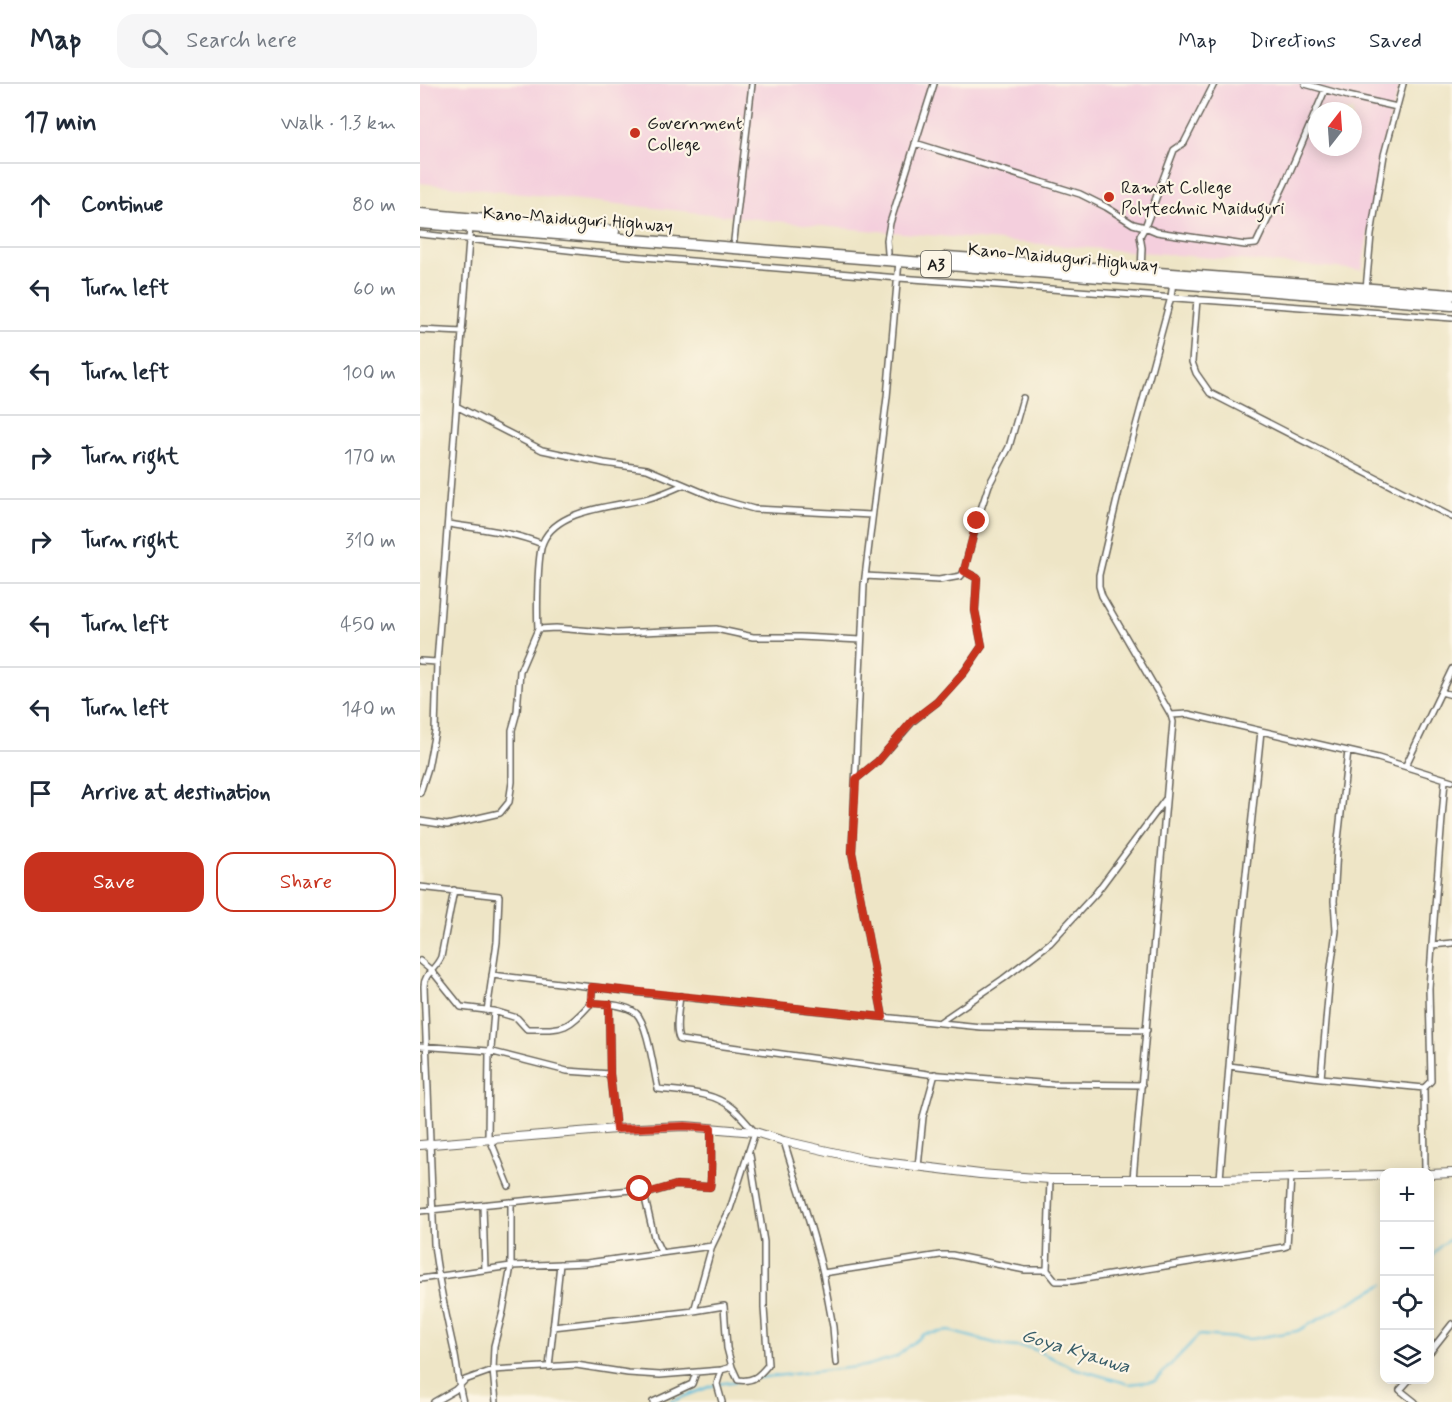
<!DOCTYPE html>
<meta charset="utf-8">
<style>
body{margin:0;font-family:Mynerve,sans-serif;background:#f6f6f7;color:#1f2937}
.controls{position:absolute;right:18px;bottom:18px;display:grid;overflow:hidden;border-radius:12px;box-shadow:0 3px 15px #0003}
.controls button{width:54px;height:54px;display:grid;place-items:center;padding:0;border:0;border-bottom:2px solid #e0e1e3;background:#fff;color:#1f2937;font:30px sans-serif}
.compass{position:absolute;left:888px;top:18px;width:54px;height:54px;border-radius:50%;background:#fff;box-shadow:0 3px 15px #0003;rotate:17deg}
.stop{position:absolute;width:18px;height:18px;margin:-14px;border:4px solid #c8321e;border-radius:50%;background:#fff}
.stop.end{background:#c8321e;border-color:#fff;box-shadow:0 2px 6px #0008}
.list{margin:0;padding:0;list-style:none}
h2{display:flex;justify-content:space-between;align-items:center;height:78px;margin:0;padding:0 24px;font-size:26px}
h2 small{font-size:20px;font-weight:400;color:#747a83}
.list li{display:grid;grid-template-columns:39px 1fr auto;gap:18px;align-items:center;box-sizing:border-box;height:84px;padding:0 24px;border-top:2px solid #e0e1e3}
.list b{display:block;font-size:22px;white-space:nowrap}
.list em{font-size:20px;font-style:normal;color:#747a83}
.actions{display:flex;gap:12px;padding:18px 24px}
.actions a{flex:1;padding:14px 0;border:2px solid #c8321e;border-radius:18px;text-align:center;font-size:21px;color:#c8321e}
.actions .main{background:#c8321e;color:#fff}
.icon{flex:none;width:33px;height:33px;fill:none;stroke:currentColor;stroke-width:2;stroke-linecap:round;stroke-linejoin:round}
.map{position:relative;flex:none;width:1032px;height:1318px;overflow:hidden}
header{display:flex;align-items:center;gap:36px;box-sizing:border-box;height:84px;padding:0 30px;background:#fff;border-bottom:2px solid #e0e1e3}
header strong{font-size:28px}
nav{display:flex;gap:33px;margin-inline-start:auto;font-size:21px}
.search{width:420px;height:54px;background:#f6f6f7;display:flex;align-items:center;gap:15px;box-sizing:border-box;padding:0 21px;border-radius:18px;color:#747a83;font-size:22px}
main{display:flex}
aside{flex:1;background:#fff}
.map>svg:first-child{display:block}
</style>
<header>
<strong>Map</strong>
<div class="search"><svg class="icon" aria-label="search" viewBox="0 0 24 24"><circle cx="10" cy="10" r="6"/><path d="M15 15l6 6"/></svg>Search here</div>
<nav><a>Map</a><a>Directions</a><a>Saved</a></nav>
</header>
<main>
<aside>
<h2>17 min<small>Walk · 1.3 km</small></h2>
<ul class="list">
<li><svg class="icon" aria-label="ahead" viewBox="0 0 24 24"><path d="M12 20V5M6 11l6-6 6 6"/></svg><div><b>Continue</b></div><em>80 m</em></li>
<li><svg class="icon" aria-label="left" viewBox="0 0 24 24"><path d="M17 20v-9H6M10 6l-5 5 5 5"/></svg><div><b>Turn left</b></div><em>60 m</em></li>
<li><svg class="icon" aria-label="left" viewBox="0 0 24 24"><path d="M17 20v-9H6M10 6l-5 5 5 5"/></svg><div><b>Turn left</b></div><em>100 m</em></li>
<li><svg class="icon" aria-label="right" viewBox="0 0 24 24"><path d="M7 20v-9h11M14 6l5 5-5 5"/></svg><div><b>Turn right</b></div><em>170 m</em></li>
<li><svg class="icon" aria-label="right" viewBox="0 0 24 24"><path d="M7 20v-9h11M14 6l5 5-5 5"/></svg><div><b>Turn right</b></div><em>310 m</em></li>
<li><svg class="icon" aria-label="left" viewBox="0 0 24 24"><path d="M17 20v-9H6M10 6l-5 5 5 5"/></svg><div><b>Turn left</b></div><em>450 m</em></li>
<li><svg class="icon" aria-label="left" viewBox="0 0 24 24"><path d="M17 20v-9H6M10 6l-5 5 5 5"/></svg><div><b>Turn left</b></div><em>140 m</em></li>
<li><svg class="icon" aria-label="arrive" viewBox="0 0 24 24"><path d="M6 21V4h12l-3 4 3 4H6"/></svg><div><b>Arrive at destination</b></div></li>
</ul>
<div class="actions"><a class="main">Save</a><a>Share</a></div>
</aside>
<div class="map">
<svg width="1032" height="1318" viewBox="0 0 1032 1318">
<rect width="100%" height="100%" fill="#fcf5e5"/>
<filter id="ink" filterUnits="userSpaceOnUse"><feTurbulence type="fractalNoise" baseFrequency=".0167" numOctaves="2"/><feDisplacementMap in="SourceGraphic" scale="12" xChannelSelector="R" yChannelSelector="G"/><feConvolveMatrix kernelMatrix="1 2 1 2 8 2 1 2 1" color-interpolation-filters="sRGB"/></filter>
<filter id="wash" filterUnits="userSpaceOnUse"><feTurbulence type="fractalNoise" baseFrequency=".008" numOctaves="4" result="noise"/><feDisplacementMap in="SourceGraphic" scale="24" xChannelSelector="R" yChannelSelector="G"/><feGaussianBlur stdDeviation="1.35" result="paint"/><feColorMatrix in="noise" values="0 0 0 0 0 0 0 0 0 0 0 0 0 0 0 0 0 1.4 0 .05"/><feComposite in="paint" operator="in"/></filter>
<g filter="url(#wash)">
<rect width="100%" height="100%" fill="#eee5c6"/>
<path fill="#f4cfdd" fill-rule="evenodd" d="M0,0H980L963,59L942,186L421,144L0,99ZM897,27H933V63H897Z"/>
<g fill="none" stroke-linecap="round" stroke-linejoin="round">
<path stroke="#5fbedd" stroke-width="2" d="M1010,1175L1021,1161L1032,1154
M337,1294L445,1282L476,1273L504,1250L529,1247L586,1262L611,1264L654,1284L709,1300L735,1297L779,1251L830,1255L877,1247L964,1200
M250,1318L297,1300L319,1297"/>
</g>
</g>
<g filter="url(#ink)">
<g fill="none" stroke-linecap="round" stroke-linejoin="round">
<g stroke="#666258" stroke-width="8">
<path id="street" d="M794,0L764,59L754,66L725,143L737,148L825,161L836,160L865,99L905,6
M885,0L928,12L977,23
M495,59L660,110L686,123L713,140L725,143L720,152L722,164L721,188
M0,150L175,169L479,194L1032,234
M314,156L332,0
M468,169L467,156L470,139L514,0
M946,205L951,151L964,71L983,0
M777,215L772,278L776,289L790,309L1032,433
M0,246L43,248
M38,323L122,366L184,379L227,385L298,415L334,425L451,431
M263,401C252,406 241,411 229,414C198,423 138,423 123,458C117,471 117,529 118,545L136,544L197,549L296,545L333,553H380L441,556
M29,440C60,445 93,448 122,460
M445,492L519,496L541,492L544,487L557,437L569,401L589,363L603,314
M0,577L17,578
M1021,608L1032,611
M751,631L768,630L958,674L1032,697
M986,681L1032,585
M436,695L458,677L493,637L517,618L545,587L562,562L555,527L557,494L544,487
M0,709L8,684L15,647L17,578L50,143
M0,737L27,741L80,729L89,718L92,698V646L97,628L100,587L118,545
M0,803L79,812L77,858L67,927
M34,806L21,873C16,885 4,890 4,902L14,1160C18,1197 26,1231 34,1267C38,1284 38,1301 43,1318
M1012,861L1025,696
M0,877L12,887L41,923L74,927L97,934L107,945C144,945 146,947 171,919C184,920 205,920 216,929C228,940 234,989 238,1005C263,1008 292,1007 312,1024C321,1031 327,1040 335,1048L310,1125L292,1162L274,1227
M72,891L223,909L561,943L727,946
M260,912C259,923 254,948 260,956L508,990L633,1000L722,1001
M171,919L172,903
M189,920L190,990L196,1045
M463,933L432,769L444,501L467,313L479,177
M520,938L583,895L630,859L676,809L745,716
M0,962L69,967L147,987L190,990
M809,982L901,994L1004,1004
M901,994L910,891L916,847L914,817L917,765L928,667
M70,1055L89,1102
M68,1056L69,967L71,965L74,927
M364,1057C377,1101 393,1144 403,1189L520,1171H532L605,1186H627
M498,1083L503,1033L515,990
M1005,1088L1004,1004L1011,997L1009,904L1012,861L1032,859
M630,1095L627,1186L636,1197H652L864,1163L867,1162L871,1092
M713,1095L753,638L751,631L682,512L679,502V491L704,386L751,213L753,198
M800,1095L819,857L841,647
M224,1110L234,1153L241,1168
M63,1122L65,1186
M0,1127L221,1105L224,1110H226L256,1101L290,1103C292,1097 291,1055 291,1044
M403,1189L413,1243L416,1279
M0,1195L91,1182L167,1179L292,1162
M1010,1268L1032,1240
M129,1283L140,1180
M312,1283L318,1296C333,1298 338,1293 348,1281L344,1224V1158L330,1071
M301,1286L297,1300L302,1318
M989,1296L980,1306L995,1318
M14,1318L35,1306L45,1296L73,1286L156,1281L208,1289L240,1291L301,1286L312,1283L307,1264L304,1222L274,1227L133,1243
M76,1318L73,1286L74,1262L83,1227L91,1182V1119
M233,1318L272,1300L276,1289"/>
</g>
<g stroke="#666258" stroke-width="10">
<path id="secondary" d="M0,1061L196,1045L265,1042L335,1048L364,1057L447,1076L560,1090L630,1095H800L964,1091
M1010,1090L1032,1089"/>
</g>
<g stroke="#666258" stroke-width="13">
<path id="highway" d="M0,130L194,147
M0,139L1032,221
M527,173L1032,211"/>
</g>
<use href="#street" stroke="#fff" stroke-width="5"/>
<use href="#secondary" stroke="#fff" stroke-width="8"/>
<use href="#highway" stroke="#fff" stroke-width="10"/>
</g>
</g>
<g fill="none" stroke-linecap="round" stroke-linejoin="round" filter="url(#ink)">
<path stroke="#c8321e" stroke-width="8" d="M220,1105L224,1110L256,1101L290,1103C292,1097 291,1055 291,1044L265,1042L196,1045L190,990L189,920L171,919L172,903L463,933L432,768L436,695L458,677L493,636L517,618L545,587L562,562L555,526L557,494L544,487L557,437"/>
</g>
<g fill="#c8321e" stroke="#fcf5e5" stroke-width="2">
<circle cx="215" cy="49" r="6"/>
<circle cx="689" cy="113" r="6"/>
</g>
<g text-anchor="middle" stroke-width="4.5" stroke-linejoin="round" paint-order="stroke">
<rect fill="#fcf5e5" stroke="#5f5d58" stroke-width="1.5" x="501" y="167" width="30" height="26" rx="4.5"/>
<g font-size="16" font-weight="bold" fill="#1c1c1c">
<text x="516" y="186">A3</text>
</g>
<g font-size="18" fill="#1c1c1c" stroke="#fcf5e5" text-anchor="start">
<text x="227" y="45">Government<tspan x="227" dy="21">College</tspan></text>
<text x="701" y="109">Ramat College<tspan x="701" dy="21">Polytechnic Maiduguri</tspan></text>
</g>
<g font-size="18" fill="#1c1c1c" stroke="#fcf5e5">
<text transform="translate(158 135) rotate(4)" y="6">Kano-Maiduguri Highway</text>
<text transform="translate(643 173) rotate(5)" y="6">Kano-Maiduguri Highway</text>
</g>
<g font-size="20" font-style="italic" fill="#375d69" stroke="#fcf5e5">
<text transform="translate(656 1266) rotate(17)" y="7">Goya Kyauwa</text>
</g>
</g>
</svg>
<div class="controls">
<button>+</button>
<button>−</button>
<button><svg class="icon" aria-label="locate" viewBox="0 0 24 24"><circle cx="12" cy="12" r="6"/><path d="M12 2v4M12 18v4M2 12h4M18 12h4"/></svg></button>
<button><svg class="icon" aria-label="layers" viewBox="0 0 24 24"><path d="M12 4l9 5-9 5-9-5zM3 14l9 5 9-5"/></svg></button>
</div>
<svg class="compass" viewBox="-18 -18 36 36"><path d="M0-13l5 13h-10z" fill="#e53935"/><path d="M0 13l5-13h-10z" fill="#747a83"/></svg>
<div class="stop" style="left:220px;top:1105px"></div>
<div class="stop end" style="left:557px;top:437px"></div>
</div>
</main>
